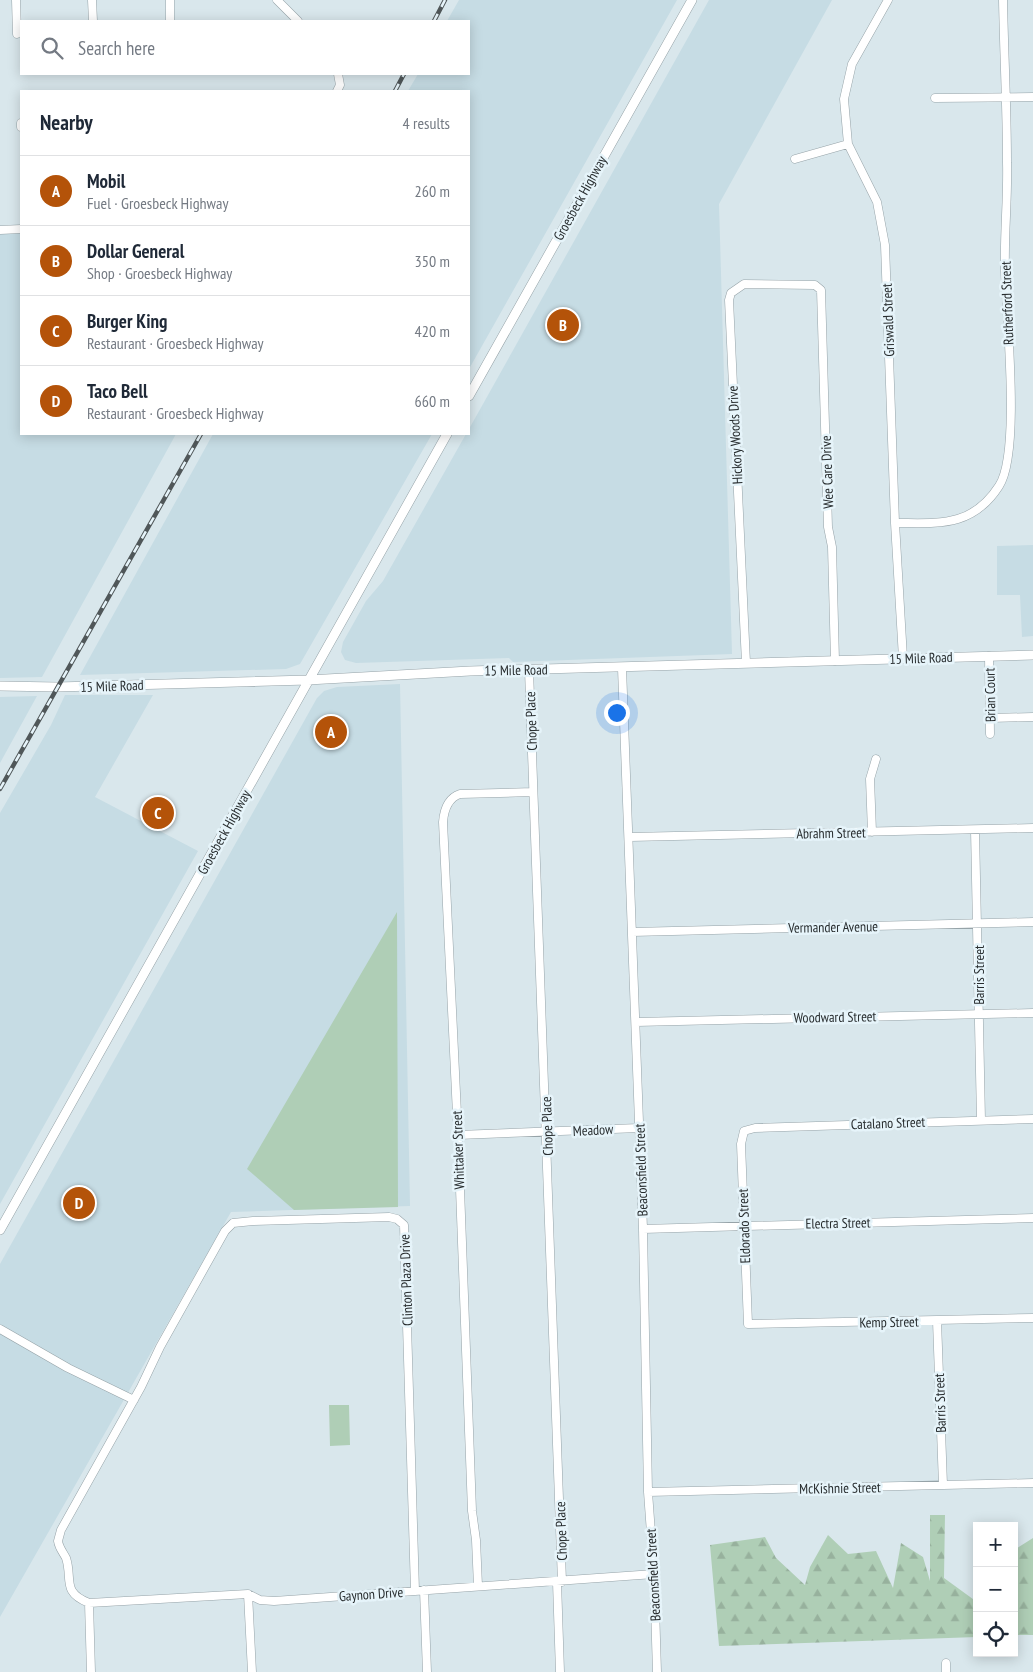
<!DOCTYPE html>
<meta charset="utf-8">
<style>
body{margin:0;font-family:"PT Sans Narrow",sans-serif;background:#f6f6f7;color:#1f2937}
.controls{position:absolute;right:15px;bottom:15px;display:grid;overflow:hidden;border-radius:0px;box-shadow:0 2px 12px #0003}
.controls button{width:45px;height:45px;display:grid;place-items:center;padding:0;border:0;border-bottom:1px solid #e0e1e3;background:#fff;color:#1f2937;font:25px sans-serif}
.you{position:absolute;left:616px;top:712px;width:18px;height:18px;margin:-12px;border:4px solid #fff;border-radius:50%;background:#1a73e8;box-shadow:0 0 0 8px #1a73e833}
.badge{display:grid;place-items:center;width:32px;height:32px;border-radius:50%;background:#b45309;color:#fff;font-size:16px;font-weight:700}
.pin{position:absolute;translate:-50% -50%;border:2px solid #fff;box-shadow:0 1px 5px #0006}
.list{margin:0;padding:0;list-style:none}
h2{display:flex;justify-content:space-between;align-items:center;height:65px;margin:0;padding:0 20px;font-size:21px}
h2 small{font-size:16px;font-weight:400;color:#747a83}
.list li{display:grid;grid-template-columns:32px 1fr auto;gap:15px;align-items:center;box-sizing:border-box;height:70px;padding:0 20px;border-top:1px solid #e0e1e3}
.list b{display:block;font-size:19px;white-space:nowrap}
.list p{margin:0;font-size:16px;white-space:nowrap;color:#747a83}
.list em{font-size:16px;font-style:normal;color:#747a83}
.icon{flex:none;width:28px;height:28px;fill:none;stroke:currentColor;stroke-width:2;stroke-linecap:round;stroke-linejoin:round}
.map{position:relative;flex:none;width:1033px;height:1672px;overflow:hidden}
.search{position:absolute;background:#fff;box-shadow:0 2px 12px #0003;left:20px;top:20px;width:450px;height:55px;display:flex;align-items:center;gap:12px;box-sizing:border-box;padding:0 18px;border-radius:0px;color:#747a83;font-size:19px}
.panel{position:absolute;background:#fff;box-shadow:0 2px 12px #0003;left:20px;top:90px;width:450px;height:345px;border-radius:0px}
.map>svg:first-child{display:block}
</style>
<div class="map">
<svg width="1033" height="1672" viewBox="0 0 1033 1672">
<defs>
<pattern id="forest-firs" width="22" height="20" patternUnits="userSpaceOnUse" patternTransform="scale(1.25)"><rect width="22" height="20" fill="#afceb6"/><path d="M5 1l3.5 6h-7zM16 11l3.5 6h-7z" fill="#97b19d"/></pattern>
</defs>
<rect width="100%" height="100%" fill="#d9e7ec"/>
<path fill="#c6dce4" d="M459,0H677L469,369V91H408L418,74H469V21H447Z
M709,0H832L719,204L732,654L513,662L509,658L356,663L345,660L341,652L343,642L366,601L383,581L466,434H469V429Z
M21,233V434H176L42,677L0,678V234Z
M213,434H432L300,664L286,669L80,675Z
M1033,545V636L1022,637L1020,595H997V546Z
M400,684L410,1206L231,1212L0,1617V1264L317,698L324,691L337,687Z
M65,695H153L95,797L198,851L0,1204V813L51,725Z
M37,696L0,763V697Z"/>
<path fill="#afceb6" d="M397,912L398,1207L294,1210L247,1169Z
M329,1405H349L350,1445L330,1446Z"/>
<path fill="url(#forest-firs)" d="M930,1515H945L944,1578L977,1602V1637L719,1646L710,1545L765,1537L776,1558L805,1585L810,1567L828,1535L848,1554L876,1551L893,1588L901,1543L923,1557L930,1581Z
M1033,1538V1635H1014V1550Z"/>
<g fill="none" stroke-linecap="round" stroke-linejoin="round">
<g stroke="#96a3a8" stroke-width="9">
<path id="minor" d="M16,0L17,34
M92,0L93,21
M170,0V21
M277,0L298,21
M888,0L852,64L844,99L848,144L877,202L885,245L895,523L903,658
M337,91L340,85L338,74
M935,98L1033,97
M21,123V127
M795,159L848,144
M0,230L21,229
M895,523C938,523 972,528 999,486C1021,453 1006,315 1005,269C1004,233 1008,198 1007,163C1007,109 1004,54 1003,0
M989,656L990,734
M746,663L729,300L731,293L744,284L815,285L821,290L828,527L832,547L835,661
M622,668L643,1229L648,1492L654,1574L657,1672
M529,670L562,1582
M990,718L1033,717
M975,830L981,1120
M872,832L870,779L876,759
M630,837L1033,828
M632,932L1033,922
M636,1022L1033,1013
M1033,1119L755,1128L744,1131L741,1144L748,1324L1033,1318
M458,1135L639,1128
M643,1229L1033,1218
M937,1321L943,1485
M0,1329L68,1368L134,1400
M648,1492L1033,1483
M557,1582L560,1672
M478,1586L476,1540L472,1511L458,1135L443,822C444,810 448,798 460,794L533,792
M424,1590L427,1672
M415,1591L404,1225L397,1219L389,1217L253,1221L233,1223L225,1231L160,1347L141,1387L61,1530L58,1541C59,1548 63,1552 66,1558C73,1579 61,1592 89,1603L248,1594L260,1600L274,1601L654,1574
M248,1594L252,1672
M89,1603L91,1672
M946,1663V1672"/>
</g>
<g stroke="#96a3a8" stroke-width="10">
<path id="major" d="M469,396L692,0
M0,686L57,687L308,680L470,671L1033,655
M0,1230L447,434"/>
</g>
<use href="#minor" stroke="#fff" stroke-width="8"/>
<use href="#major" stroke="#fff" stroke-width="9"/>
<g stroke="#505759" stroke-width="4.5">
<path id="rail" d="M434,21L445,0
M395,91L404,74
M0,789L201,434"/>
</g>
<use href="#rail" stroke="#e6f4fa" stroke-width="2.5" stroke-dasharray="8" stroke-linecap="butt"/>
</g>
<g text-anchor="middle" stroke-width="5" stroke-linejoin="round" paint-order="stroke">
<g font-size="14" fill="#282d2f" stroke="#e6f4fa">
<text transform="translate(580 198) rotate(-61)" y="5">Groesbeck Highway</text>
<text transform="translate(1007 303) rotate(-92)" y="5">Rutherford Street</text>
<text transform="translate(888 320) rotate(-92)" y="5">Griswald Street</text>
<text transform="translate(735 435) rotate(-93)" y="5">Hickory Woods Drive</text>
<text transform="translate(827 472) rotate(-92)" y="5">Wee Care Drive</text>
<text transform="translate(921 658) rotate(-2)" y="5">15 Mile Road</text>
<text transform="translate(516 670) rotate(-1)" y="5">15 Mile Road</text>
<text transform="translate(112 686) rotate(-2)" y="5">15 Mile Road</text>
<text transform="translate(990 695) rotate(-91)" y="5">Brian Court</text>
<text transform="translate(531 721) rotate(-92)" y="5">Chope Place</text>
<text transform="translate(224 832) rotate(-61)" y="5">Groesbeck Highway</text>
<text transform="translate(831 833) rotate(-1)" y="5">Abrahm Street</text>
<text transform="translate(833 927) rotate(-1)" y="5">Vermander Avenue</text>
<text transform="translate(979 975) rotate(-90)" y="5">Barris Street</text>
<text transform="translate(835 1017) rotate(-1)" y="5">Woodward Street</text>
<text transform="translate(888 1123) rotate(-2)" y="5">Catalano Street</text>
<text transform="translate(547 1126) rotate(-92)" y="5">Chope Place</text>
<text transform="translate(593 1130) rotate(-3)" y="5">Meadow</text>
<text transform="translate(458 1150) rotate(-92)" y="5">Whittaker Street</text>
<text transform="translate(641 1170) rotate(-92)" y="5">Beaconsfield Street</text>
<text transform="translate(838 1223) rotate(-1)" y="5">Electra Street</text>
<text transform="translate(744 1226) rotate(-92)" y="5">Eldorado Street</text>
<text transform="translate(406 1280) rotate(-92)" y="5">Clinton Plaza Drive</text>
<text transform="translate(889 1322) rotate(-1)" y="5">Kemp Street</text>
<text transform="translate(940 1403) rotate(-92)" y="5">Barris Street</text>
<text transform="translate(840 1488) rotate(-1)" y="5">McKishnie Street</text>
<text transform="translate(561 1531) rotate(-92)" y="5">Chope Place</text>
<text transform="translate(653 1575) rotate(-93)" y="5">Beaconsfield Street</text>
<text transform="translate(371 1594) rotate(-4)" y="5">Gaynon Drive</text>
</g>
</g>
</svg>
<div class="controls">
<button>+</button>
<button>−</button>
<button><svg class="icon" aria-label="locate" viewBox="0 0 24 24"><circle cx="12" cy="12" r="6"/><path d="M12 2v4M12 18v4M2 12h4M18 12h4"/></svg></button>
</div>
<div class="you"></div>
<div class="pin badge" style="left:331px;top:732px">A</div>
<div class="pin badge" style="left:563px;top:325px">B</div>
<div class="pin badge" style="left:158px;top:813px">C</div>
<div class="pin badge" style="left:79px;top:1203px">D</div>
<div class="search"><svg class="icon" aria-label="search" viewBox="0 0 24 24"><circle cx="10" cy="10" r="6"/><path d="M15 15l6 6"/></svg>Search here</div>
<section class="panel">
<h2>Nearby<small>4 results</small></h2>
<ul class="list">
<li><span class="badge">A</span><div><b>Mobil</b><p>Fuel · Groesbeck Highway</p></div><em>260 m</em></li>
<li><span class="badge">B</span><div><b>Dollar General</b><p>Shop · Groesbeck Highway</p></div><em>350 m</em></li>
<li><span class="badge">C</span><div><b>Burger King</b><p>Restaurant · Groesbeck Highway</p></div><em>420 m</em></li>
<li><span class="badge">D</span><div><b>Taco Bell</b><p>Restaurant · Groesbeck Highway</p></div><em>660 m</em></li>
</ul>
</section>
</div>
